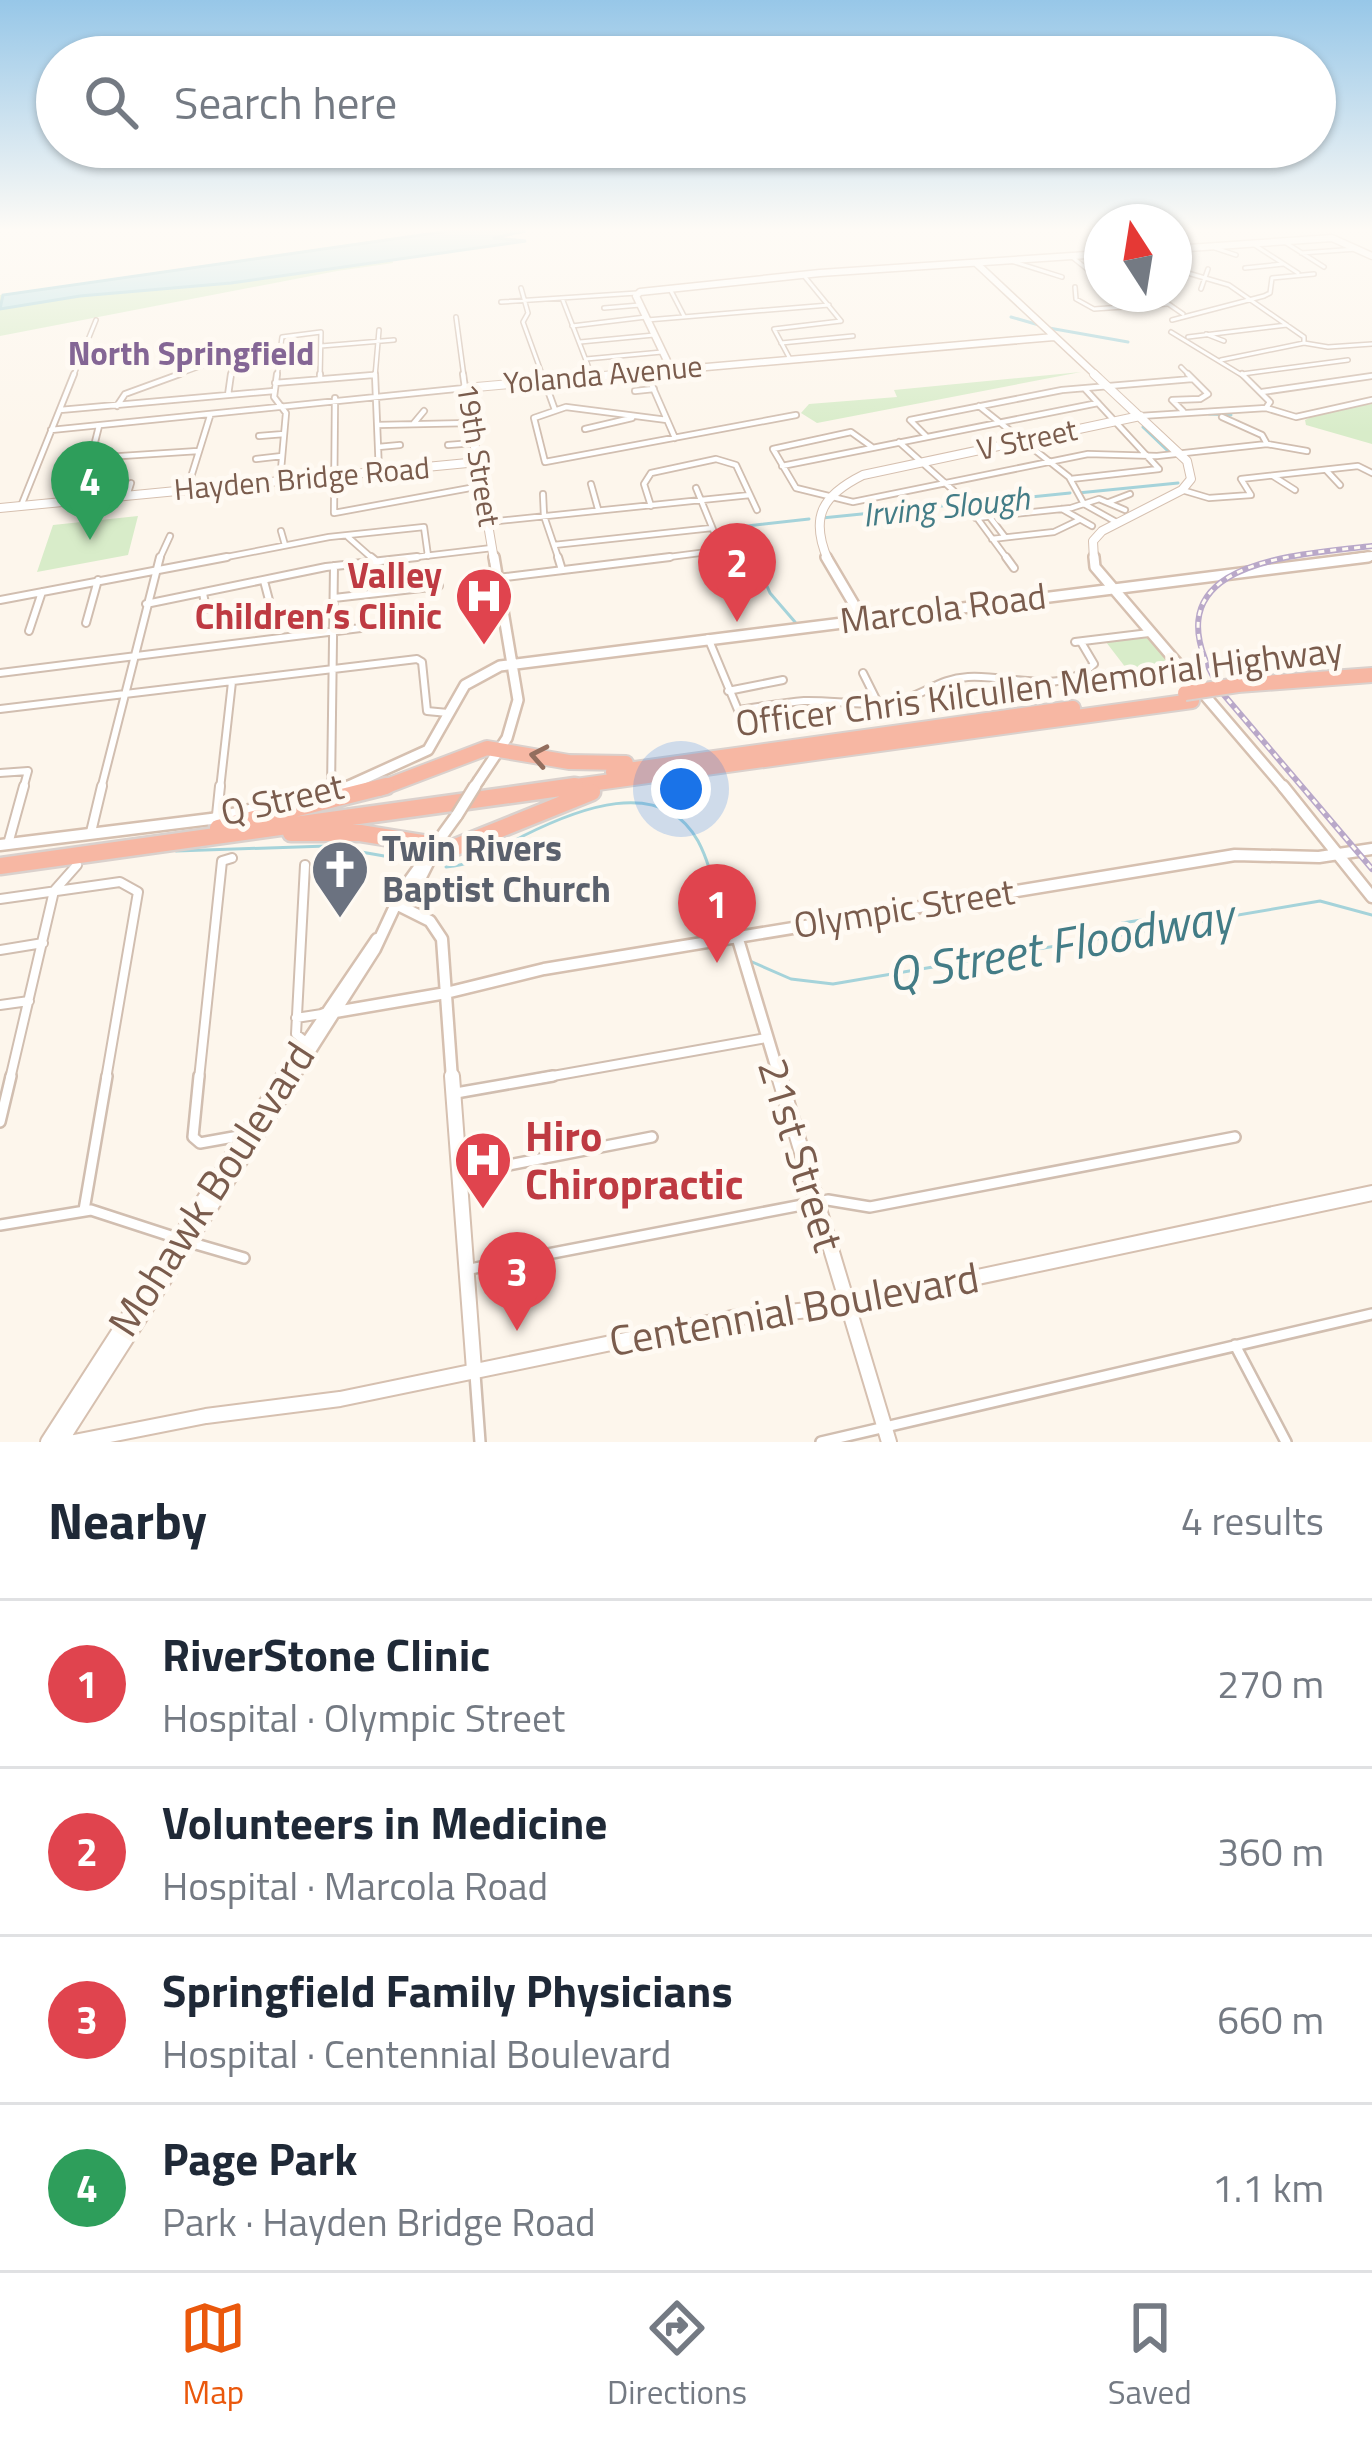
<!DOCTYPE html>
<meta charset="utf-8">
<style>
body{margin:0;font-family:"Titillium Web",sans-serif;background:#f6f6f7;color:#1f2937}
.compass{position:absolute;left:1084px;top:204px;width:108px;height:108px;border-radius:50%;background:#fff;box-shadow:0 3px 9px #0004;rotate:348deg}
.you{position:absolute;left:681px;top:789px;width:42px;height:42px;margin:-30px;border:9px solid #fff;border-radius:50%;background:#1a73e8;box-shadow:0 0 0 18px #1a73e833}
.badge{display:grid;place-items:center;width:78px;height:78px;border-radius:50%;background:#ea580c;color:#fff;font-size:39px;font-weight:700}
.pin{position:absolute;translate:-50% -99px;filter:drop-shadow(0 3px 6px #0008)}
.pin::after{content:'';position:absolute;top:63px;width:42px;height:36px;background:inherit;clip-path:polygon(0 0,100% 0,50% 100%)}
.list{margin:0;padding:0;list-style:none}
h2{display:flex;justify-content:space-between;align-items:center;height:156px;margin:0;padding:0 48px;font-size:51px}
h2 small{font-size:39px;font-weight:400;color:#747a83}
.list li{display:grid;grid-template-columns:78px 1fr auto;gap:36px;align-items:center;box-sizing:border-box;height:168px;padding:0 48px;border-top:3px solid #e0e1e3}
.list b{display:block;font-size:45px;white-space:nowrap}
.list p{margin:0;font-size:39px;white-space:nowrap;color:#747a83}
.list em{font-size:39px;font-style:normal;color:#747a83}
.icon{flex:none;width:66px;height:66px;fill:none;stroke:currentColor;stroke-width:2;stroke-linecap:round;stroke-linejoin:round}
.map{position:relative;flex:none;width:1372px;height:1442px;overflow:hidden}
.search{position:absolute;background:#fff;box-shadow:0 3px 9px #0004;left:36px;right:36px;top:36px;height:132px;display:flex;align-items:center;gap:30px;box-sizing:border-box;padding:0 42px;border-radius:66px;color:#747a83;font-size:45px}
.sheet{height:828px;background:#fff}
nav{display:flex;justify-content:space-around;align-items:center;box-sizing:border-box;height:168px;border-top:3px solid #e0e1e3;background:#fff;font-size:33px;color:#747a83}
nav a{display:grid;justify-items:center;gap:6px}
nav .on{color:#ea580c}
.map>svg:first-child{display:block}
</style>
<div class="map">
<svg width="1372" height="1442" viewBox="0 0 1372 1442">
<rect width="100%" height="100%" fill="#fdf6ec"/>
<path fill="#d8ecc9" d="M390,238L393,263L337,271L0,336V295Z
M1081,372L817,423L801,413L809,404L897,397L894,390Z
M1372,404V444L1306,425L1305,420L1322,412Z
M138,516L128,555L37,572L53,525Z
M1147,638L1186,678L1139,685L1106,642Z"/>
<path fill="#bfe3e8" stroke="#a5d3da" stroke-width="3" d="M449,231H526L493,238L526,241L231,283L80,296L0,309L3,295Z"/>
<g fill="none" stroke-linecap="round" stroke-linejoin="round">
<path stroke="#a5d3da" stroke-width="3" d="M1011,317L1039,325
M1049,328L1128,342
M1209,414L1231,415
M1143,427L1169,452
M1078,493L1178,483
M822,518L1070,493
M795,622L770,593L743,531L747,526L809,519
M176,851L327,846L407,860
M446,867C475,865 498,849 523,836C575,810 661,774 698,841C713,869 716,901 726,930
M1122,923L1148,919
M1059,933L1087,929
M1136,944L1196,934
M750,961L791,979L833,984L1320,901L1372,915"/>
<g stroke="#d1beb0" stroke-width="6">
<path id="street-far4" d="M1283,241L1324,267
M1253,244L1298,273
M1212,247L1236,255
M1301,253L1357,249
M1072,257L1102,281
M1008,260L1062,277
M1245,268L1283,264
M1174,269L1229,285L1304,337V343
M805,277L841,321
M1075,287L1076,299L1094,309L1167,304
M521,288L528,313L523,322L543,377
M670,289L684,316
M1201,289L1208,269
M1154,294L1183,314
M562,298L592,376
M501,302L637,293
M604,308L640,305
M456,317L464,377
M647,320L829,305
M1172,320L1264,296L1270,293L1272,278L1314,274
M572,326L646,317
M1171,332L1245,377
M1206,334L1224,341
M1188,337L1287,325
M580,342L654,335
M781,343L853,336
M321,346L394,340
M225,358L233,362L231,377
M586,359L662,352
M790,359L774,329L841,321
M1221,360L1304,343L1328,347L1372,344
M1181,367L1191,377
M646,371L649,377
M1242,374L1348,360
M73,377L96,320
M171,377L251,348
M277,377L282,337L321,332L320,377
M348,377L373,375
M375,377L379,330
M1365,377L1372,376"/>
</g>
<g stroke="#d1beb0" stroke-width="8">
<path id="street-far3" d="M277,374L274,397L286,413L280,481
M375,374L379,472
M542,374L555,410
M647,374L675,438
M1242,374L1270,402L1266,408
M320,379V374
M275,383L373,375
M635,391L654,389
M1262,392L1372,376
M228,395L231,374
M335,398L334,513L481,486
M117,406L125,394L180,374
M979,406L1069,477L1084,504L1118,523
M1266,408L1296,417L1372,400
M60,410L274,391
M1183,411L1172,400L1200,399L1208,394L1188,374
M1140,416L1266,408
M1222,417L1262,435L1267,444
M667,420L566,407L534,418L545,462L796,415
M414,423L424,411
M377,425L471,423
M99,426L91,458L198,451
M585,429L632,418
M51,430L465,388L463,374
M259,436L284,434
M926,436L910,420L1062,390L1192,379
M899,442L954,491
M448,445L474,443
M378,447L400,445
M872,447L851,432L773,449L796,488L853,502L1088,454L1157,456L1267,444L1307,451
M256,459L282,456
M782,466L1098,403
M1326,470L1340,485
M1273,476L1295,490
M1071,479L1159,469L1085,389
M591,484L598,509
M187,490L210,416
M1182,490L1209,498L1251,495L1241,479L1358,466L1372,473
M543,494L544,516L559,560
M127,496L131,483
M1109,502L1130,494
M21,506L74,374
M651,506L644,484L651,473L716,459L736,465L757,510
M969,507L1008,560
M1062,509L1092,526
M989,516L1005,537
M976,518L1071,508L1099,499L1125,510
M488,522L750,495
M281,531L285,545
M348,537L374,560
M992,539L1054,532L1079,520
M554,545L712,528
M159,560L170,536
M211,560L329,537L424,527L428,556
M391,560L492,548
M646,560L715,551L719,544L696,488"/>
</g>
<g stroke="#d1beb0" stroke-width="10">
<path id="street-far2" d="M371,557L377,562
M558,557L562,570
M1006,557L1014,568
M497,578L670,557
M264,581L269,600
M203,593L206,609
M334,598L439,586
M0,600L227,557
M146,604L326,567L417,557
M86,623L98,580
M29,631L42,592
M708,638L738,710C760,707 782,703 804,701C839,700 871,709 907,698C930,691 940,679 968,677C1008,674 1061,697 1094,664L1081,642
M1075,642L1149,633
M0,673L393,624
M863,673L878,703
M728,691L783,680
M0,709L417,659L422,662L427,711L448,713
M0,773L28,771L23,789
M101,789L160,557
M220,789L232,682
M331,789L334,566"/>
</g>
<g stroke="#d1beb0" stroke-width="12">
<path id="street-far1" d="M331,791V786
M217,815L220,786
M91,832L102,786
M8,844L24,786
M305,865L296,1034L306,1042
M0,899L120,882L138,892L106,1079
M0,950L43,943
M0,1005L29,1001
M296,1018L322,1014
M10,1079L54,891L77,865
M199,1079L222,861L232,858
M536,1079L766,1038"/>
</g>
<g stroke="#d1beb0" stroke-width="14">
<path id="street" d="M199,1076L193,1137L200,1143L239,1136
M456,1093L553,1076
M0,1122L11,1076
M462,1174L652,1137
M84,1210L107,1076
M0,1225L91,1210L177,1238
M189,1242L244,1258
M470,1269L828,1200L870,1207L1235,1137
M1235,1345L1286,1442
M475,1374L480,1442
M821,1442L1372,1314"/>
</g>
<g stroke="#d6c0b0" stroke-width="9">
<path id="secondary-far4" d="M1174,249L1332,238L1372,256
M976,263L1098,377
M671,369L636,296L640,292L820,273L1102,254
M591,377L1054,337"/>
</g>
<g stroke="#d6c0b0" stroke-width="10">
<path id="secondary-far3" d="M1094,374L1187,461L1191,479L1182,490L1102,531L1093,541L1094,560
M0,508L478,462
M494,560L465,388L626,374
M828,560C809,516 823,495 863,475L1140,416
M1344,560L1372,556"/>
</g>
<g stroke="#d6c0b0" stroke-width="14">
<path id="secondary-far2" d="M826,557L862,618
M1094,557L1095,567L1285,789
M479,780L507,738L518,700L494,557
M342,789L428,750L465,685L500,666L1368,557"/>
</g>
<g stroke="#d6c0b0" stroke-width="15">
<path id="secondary-far1" d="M1283,786L1372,897
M0,845L211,819L351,786
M402,900L413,893L436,847
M398,905L430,921L442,939L452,1079
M737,936L780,1079
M324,1014L446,993L544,969L1235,855L1319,857L1372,849
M282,1079L377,939
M292,1079L375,949L402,891L457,815"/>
</g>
<g stroke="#d6c0b0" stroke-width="18">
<path id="secondary" d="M452,1076L474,1370
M779,1076L889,1442
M48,1442L284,1076
M60,1442L294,1076
M74,1442L206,1416L340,1399L732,1318L837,1307L1372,1193"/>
</g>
<g stroke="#dad1cd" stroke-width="18">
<path id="highway-far1" d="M1238,685L1372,675
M613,772L1073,708
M379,789L487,748L569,762L626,763
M554,789L1192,701"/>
</g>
<g stroke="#dad1cd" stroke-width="21">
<path id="highway" d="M218,828L386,786
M291,833H360L453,848L592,792
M0,866L575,786"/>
</g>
<use href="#street-far4" stroke="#fff" stroke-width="3"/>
<use href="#street-far3" stroke="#fff" stroke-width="4.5"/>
<use href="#street-far2" stroke="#fff" stroke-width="6"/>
<use href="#street-far1" stroke="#fff" stroke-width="8"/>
<use href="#street" stroke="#fff" stroke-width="9"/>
<use href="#secondary-far4" stroke="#fff" stroke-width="6"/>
<use href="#secondary-far3" stroke="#fff" stroke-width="8"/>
<use href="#secondary-far2" stroke="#fff" stroke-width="9"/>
<use href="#secondary-far1" stroke="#fff" stroke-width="10"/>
<use href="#secondary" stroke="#fff" stroke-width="14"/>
<use href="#highway-far1" stroke="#f7b7a3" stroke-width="14"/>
<use href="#highway" stroke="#f7b7a3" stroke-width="16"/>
<g stroke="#b9a8c9" stroke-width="6">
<path id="rail" d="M1372,546C1279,556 1140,565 1224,695L1372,869"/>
</g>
<use href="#rail" stroke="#fffaf3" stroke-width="3" stroke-dasharray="6" stroke-linecap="butt"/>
<g stroke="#d6c0b0" stroke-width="14" stroke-linecap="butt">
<path id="secondary-bridge-far1" d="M473,789L479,780"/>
</g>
<g stroke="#d6c0b0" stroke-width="15" stroke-linecap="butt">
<path id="secondary-bridge" d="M457,815L475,786"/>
</g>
<g stroke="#dad1cd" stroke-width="18" stroke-linecap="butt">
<path id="highway-bridge" d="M1185,693L1238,685"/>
</g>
<use href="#secondary-bridge-far1" stroke="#fff" stroke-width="9"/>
<use href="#secondary-bridge" stroke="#fff" stroke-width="10"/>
<use href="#highway-bridge" stroke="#f7b7a3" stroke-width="14"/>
</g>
<defs><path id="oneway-chevron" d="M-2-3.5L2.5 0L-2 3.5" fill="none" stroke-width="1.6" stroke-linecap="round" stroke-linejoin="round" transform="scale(3)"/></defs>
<use stroke="#936e5e" href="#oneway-chevron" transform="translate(539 756) rotate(-169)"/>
<linearGradient id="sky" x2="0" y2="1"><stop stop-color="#97c7e8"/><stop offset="0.53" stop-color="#fefbf6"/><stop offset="1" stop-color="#fefbf6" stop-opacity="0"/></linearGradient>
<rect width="1372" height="433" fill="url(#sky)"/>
<defs>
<g id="hospital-pin" transform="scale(3)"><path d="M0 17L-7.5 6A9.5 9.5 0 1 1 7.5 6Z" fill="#e0444e" stroke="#fffaf3"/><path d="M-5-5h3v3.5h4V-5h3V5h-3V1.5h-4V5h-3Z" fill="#fff"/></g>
<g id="church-pin" transform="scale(3)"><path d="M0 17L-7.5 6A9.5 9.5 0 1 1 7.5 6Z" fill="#6b7280" stroke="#fffaf3"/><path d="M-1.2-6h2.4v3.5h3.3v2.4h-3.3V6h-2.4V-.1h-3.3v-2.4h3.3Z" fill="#fff"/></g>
</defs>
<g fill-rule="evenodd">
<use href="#hospital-pin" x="484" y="596"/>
<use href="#church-pin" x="340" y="869"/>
<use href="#hospital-pin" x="483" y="1160"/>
</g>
<g text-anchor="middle" stroke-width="10" stroke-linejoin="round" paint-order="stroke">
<g font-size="30" fill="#7a5c4d" stroke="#fffaf3">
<text transform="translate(603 375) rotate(-5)" y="10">Yolanda Avenue</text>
<text transform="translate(1027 440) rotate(-12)" y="10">V Street</text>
<text transform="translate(478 455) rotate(81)" y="10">19th Street</text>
<text transform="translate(302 479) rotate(-5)" y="10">Hayden Bridge Road</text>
</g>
<g font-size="33" font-weight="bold" fill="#846695" stroke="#fffaf3">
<text x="191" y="365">North Springfield</text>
</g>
<g font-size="33" font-style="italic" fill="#437c86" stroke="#fffaf3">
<text transform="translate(946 506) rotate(-6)" y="12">Irving Slough</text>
</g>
<g font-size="36" font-weight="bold" fill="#be3a42" stroke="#fffaf3" text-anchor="end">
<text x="442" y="588">Valley<tspan x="442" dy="41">Children’s Clinic</tspan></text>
</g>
<g font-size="36" fill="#7a5c4d" stroke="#fffaf3">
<text transform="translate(943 608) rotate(-7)" y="13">Marcola Road</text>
<text transform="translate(1039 686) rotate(-7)" y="13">Officer Chris Kilcullen Memorial Highway</text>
<text transform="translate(282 799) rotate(-13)" y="13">Q Street</text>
<text transform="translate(904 908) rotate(-9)" y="13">Olympic Street</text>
</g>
<g font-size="36" font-weight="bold" fill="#5b616d" stroke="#fffaf3" text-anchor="start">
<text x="382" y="861">Twin Rivers<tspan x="382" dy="41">Baptist Church</tspan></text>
</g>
<g font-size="42" font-weight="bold" fill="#be3a42" stroke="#fffaf3" text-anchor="start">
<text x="525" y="1151">Hiro<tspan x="525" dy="48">Chiropractic</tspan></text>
</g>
<g font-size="42" fill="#7a5c4d" stroke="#fffaf3">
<text transform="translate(801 1155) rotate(73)" y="15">21st Street</text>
<text transform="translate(211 1189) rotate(-57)" y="15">Mohawk Boulevard</text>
<text transform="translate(794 1309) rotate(-10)" y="15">Centennial Boulevard</text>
</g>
<g font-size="48" font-style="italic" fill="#437c86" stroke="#fffaf3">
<text transform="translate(1060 945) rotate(-10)" y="17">Q Street Floodway</text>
</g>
</g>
</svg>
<svg class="compass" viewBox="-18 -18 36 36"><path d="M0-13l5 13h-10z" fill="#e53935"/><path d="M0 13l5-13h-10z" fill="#747a83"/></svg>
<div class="you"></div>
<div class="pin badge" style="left:717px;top:963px;background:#e0444e">1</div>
<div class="pin badge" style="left:737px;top:622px;background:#e0444e">2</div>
<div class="pin badge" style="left:517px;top:1331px;background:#e0444e">3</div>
<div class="pin badge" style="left:90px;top:540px;background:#2e9e5b">4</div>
<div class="search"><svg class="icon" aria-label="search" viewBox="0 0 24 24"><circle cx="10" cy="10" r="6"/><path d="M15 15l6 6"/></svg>Search here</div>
</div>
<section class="sheet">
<h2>Nearby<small>4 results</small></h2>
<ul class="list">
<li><span class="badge" style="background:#e0444e">1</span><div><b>RiverStone Clinic</b><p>Hospital · Olympic Street</p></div><em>270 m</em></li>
<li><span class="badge" style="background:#e0444e">2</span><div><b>Volunteers in Medicine</b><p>Hospital · Marcola Road</p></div><em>360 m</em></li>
<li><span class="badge" style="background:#e0444e">3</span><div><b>Springfield Family Physicians</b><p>Hospital · Centennial Boulevard</p></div><em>660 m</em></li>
<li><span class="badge" style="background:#2e9e5b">4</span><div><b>Page Park</b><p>Park · Hayden Bridge Road</p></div><em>1.1 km</em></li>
</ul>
</section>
<nav>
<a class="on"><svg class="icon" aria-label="map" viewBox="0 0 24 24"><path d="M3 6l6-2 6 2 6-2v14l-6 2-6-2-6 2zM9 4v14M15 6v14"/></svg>Map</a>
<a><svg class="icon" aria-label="directions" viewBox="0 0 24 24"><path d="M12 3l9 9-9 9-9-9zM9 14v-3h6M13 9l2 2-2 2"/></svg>Directions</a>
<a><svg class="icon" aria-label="saved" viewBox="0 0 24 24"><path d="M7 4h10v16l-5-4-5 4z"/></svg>Saved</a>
</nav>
